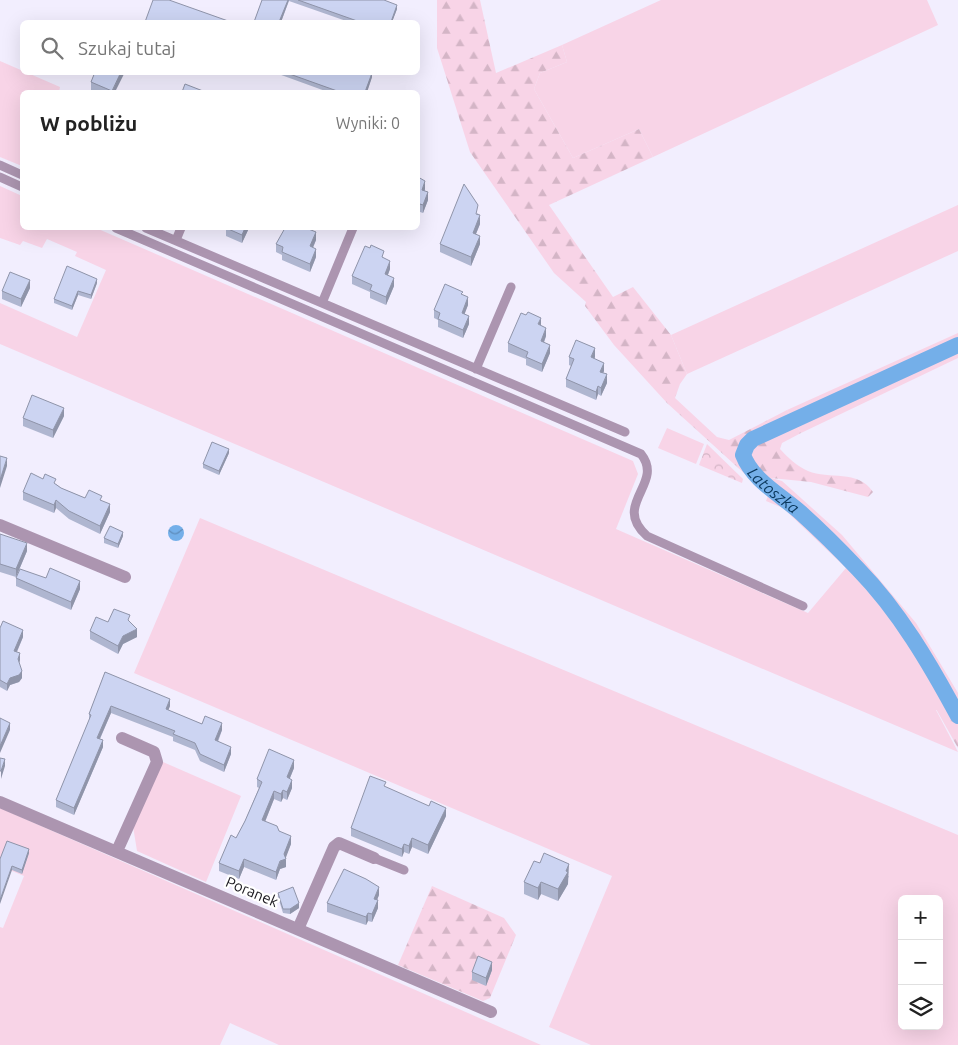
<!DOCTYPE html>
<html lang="pl">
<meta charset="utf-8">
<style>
body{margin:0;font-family:Ubuntu,sans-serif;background:#f6f6f6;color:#222}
.controls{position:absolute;right:15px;bottom:15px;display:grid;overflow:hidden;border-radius:8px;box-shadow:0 5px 20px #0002}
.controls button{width:45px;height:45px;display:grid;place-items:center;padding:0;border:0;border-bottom:1px solid #e0e0e0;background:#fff;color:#222;font:25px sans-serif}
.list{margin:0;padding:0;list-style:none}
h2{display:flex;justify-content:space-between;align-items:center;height:65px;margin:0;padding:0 20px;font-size:21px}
h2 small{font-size:16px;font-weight:400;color:#767676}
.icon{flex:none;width:28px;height:28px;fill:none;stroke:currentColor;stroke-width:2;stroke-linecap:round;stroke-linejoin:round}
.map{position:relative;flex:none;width:958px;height:1045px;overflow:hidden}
.search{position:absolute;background:#fff;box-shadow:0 5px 20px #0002;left:20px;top:20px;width:400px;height:55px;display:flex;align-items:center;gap:12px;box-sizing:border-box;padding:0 18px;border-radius:8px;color:#767676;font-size:19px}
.panel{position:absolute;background:#fff;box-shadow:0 5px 20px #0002;left:20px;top:90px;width:400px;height:140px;border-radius:8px}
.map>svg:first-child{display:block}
</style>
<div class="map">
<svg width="958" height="1045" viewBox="0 0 958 1045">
<defs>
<pattern id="forest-firs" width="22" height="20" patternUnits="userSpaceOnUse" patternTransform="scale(1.25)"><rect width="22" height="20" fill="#f8d4e7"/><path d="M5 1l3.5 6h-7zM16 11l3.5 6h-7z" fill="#d4b5c6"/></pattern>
<pattern id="park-crowns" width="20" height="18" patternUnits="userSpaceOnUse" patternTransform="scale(1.25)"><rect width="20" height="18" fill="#f8d4e7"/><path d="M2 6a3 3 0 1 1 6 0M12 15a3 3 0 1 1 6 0" fill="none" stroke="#d4b5c6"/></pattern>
<pattern id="water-waves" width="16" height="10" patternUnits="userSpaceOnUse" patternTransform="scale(1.25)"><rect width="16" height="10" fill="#74afe9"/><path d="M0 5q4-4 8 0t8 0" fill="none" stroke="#5e8dbc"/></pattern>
</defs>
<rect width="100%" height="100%" fill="#f2eefe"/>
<path fill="#f8d4e7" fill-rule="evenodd" d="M661,0H927L938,25L653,157L639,129L573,158L534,89L540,73L567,62L562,45Z
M0,61L60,87L59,92H22V166L0,157Z
M0,186L22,196V228H96L633,461L638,474L616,529L808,613L846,568L783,508L766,501L768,496L757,485L771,478L782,481L842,535L916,623L958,693V712L936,710L958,752L0,344V303L77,337L106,270L75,256L77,252L47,239L42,248L23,241L20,245L0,238Z
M958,205V251L687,374L671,335Z
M958,333V358L801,433L787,410Z
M667,428L704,444L696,464L658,448Z
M200,518L958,835V1045H591L549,1027L612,876L134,673ZM902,899H939V1026H902Z
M163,762L241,796L206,882L137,851L133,826Z
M0,808L541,1045H279L230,1023L220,1045H0V927L3,928L24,876L0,866Z"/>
<path fill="url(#forest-firs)" d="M437,0H480L496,73L562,45L567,62L540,73L534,89L573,158L639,129L653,157L549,205L613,297L633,287L671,335L687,374L680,384L675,398L717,437L729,440L787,410L801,433L782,443L780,449C788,458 797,466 808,471C829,480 858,469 873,492L868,497L811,482L771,478L757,485L667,403L614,345L585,306L586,302L554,273L470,152L437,48Z
M936,709L958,712V748Z
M432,886L504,918L516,935L490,998L483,1001L398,965Z"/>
<path fill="url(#park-crowns)" d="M707,444L743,479L742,483L699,465Z"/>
<path fill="url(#water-waves)" d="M168 533a8 8 0 1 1 16 0a8 8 0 1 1-16 0Z"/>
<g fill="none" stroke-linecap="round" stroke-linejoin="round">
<path stroke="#74afe9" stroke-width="16" id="s1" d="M958,345L753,439L747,445L743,455C753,481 781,495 801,513C821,531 840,550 858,569C899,611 930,664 958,716"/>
<path stroke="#ac95b0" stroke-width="9" d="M0,165L22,175
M0,177L22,187
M116,228L641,454C665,484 611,504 647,536L803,606
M146,228L625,432
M176,240L181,228
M322,303L353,228
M476,369L511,287
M374,858L404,870"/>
<path stroke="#ac95b0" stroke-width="12" d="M0,525L125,577
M0,802L491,1012
M117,851L157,762L154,752L122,738
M298,929L334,847L339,843L374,858"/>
</g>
<path fill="#afb6d0" d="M262,0H384L397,9L392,22H349L289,1L281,22H254Z
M95,72L115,92H98L91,90V82Z
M273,72H370L372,77L367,92H328Z
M418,177L425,189V191L428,200L423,213L420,212L418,217Z
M478,213L480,224L476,234L480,244L471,266L440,252V244Z
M219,228H249L242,243L226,236V230Z
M307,228L316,240L313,248L316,257L310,272L282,260V255L276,252V244Z
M370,248L384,258L390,269L388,275L394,286L386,305L370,298V292L352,284V276Z
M97,283L91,299L78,295L72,310L54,303V299Z
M30,288L21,307L2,299V291Z
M463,295L468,305L464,314L469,324L463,338L438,327V320L434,318V310Z
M541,326L546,336L544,343L550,353L542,372L526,365V359L508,352V343Z
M569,357H595L594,359L604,371L603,373L607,383L601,396L598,394L596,400L566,387V379L571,366L569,365Z
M64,416L53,438L23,426V418Z
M229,453L219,475L203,468V464Z
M56,484L61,488L85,498L102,501L110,512L100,534L69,519L56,508L54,513L23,500V492Z
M0,534L27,551L16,577L0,572Z
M123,536L118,548L104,543V538Z
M16,578H46L80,589L71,610L16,586Z
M108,622H130L137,637L123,644L118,654L90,639V631Z
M0,628L23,637L17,652L20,660L19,663L22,678L19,682L10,685L7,691L0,687Z
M105,672L170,706L168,710L202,724L222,730L218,742L231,754L224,772L200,761L195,750L173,741V737L111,713L100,739L103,747L74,815L56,807V800L89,721V714Z
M294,768L290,778L292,788L287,800L283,798L281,802L274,799L265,822L279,831L291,844L285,858L286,867L280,869L276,880L244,867L239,879L219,871V863L236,838L245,821L259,788L257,787V779Z
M386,787L446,816L428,854L412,847L409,854L404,852L402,857L351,836V828Z
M29,853L22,874L12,870L0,859Z
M569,876L568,878V884L558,901L541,894L538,900L524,894V882Z
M278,893L299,908L290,914L283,913L278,897Z
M379,895L377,900L378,908L372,922L368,921L366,925L327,912V903Z
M492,970L486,986L472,980V972Z"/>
<path fill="#8f94a9" d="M288,0H289L281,22H279Z
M397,5V9L392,22H391Z
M121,72H125L115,92H112V91Z
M372,73V77L367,92H365Z
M425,181V189L422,198V190Z
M428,192V200L423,213V205Z
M420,204V212L418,217V209Z
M480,215V224L473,241V233Z
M245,228H249L242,243V235Z
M316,232V240L310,254V246Z
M480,236V244L471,266V257Z
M316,249V257L310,272V264Z
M390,261V269L385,282V274Z
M394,278V286L386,305V297Z
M97,279V283L91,299V295Z
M30,280V288L21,307V299Z
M78,291V295L72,310V306Z
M468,297V305L462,321V313Z
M469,316V324L463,338V330Z
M541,318V326L538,324Z
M546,328V336L541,349V341Z
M550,345V353L542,372V364Z
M595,348V357L591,366V357Z
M604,363V371L600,380V372Z
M607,374V383L601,396V388Z
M598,386V394L596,400V392Z
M64,408V416L53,438V430Z
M229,449V453L219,475V471Z
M7,458V466L0,488V480Z
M56,500V508L54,513V505Z
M110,504V512L100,534V526Z
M123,532V536L118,548V544Z
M27,543V551L16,577V569Z
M80,581V589L71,610V602Z
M137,629V637L123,644L118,654V646L123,636Z
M23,630V637L14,658V651Z
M20,653V660L18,666V659Z
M22,671V678L19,682L10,685L7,691V684L10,678Z
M170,699V706L166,716V709Z
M111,706V713L97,745V738Z
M10,723V730L0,753V746Z
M222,723V730L215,747V740Z
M103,740V747L74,815V808Z
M231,747V754L224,772V765Z
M5,759V766L1,779V771Z
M294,760V768L287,785V777Z
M292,780V788L287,800V792Z
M283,790V798L281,802V794Z
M274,791V799L262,829V820Z
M446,808V816L428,854V845Z
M291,836V844L285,860L286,859V867L280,869L276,880V872Z
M412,838V847L409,854V846Z
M404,844V852L402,857V849Z
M29,849V853L22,874V870Z
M244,859V867L239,879V871Z
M569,864L568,884L558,901V889Z
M12,866V870L0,904V900Z
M541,882V894L538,900V888Z
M379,887V895L374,907V899Z
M378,900V908L372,922V914Z
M299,903V908L290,914V909Z
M368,913V921L366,925V917Z
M492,962V970L486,986V978Z"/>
<path fill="#ccd4f2" stroke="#8f94a9" d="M153,0H169L231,22H145Z
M262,0H288L279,22H254Z
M298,0H384L397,5L391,22H360Z
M95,72H121L112,91L91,82Z
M284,72H370L372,73L365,92H340Z
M185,84L203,91V92H182Z
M418,177L425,181L422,190L428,192L423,205L420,204L418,209Z
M464,184L478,205L476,214L480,215L473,233L480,236L471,257L440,244Z
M226,228H245L242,235Z
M285,228H306L316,232L310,246L316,249L310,264L282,252L283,247L276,244Z
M371,245L384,251L382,257L390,261L385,274L394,278L386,297L370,290L372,285L352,276L365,246L370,248Z
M67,266L97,279L91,295L78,291L72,306L54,299Z
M10,272L30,280L21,299L2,291Z
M445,284L463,292L461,294L468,297L462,313L469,316L463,330L438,319L440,313L434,310Z
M528,312L541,318L538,324L546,328L541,341L550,345L542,364L526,357L528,352L508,343L521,313L526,315Z
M576,340L595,348L591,357L604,363L600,372L607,374L601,388L598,386L596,392L566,379L574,359L569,357Z
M32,395L64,408L53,430L23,418Z
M212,442L229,449L219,471L203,464Z
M0,456L7,458L0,480Z
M31,473L43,479L45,474L56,479L54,483L61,488L85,498L89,490L102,496L100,500L110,504L100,526L69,511L56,500L54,505L23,492Z
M110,526L123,532L118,544L104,538Z
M0,534L27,543L16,569L0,564Z
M50,568L80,581L71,602L16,578L20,569L46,578Z
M114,609L130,615L128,620L137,629L123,636L118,646L90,631L96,617L108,622Z
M3,621L23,630L14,651L20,653L18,659L22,671L19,675L10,678L7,684L0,680V628Z
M105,672L170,699L166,709L202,724L205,716L222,723L215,740L231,747L224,765L200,754L195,743L173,734L175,731L111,706L97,738L103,740L74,808L56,800L91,715L89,714Z
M0,718L10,723L0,746Z
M269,749L294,760L287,777L292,780L287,792L283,790L281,794L274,791L262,820L277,826L279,831L291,836L284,854L286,859L280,861L276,872L244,859L239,871L219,863L231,835L236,838L245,821L262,782L257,779Z
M0,758L5,759L1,771H0Z
M370,776L386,782L384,786L429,806L431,801L446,808L428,845L412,838L409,846L404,844L402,849L351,828Z
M7,841L29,849L22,870L12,866L0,900V859Z
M544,853L569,864L566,871L568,872L558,889L541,882L538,888L524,882L534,861L540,863Z
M344,869L366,879L379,887L374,899L378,900L372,914L368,913L366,917L327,903Z
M293,887L299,903L290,909H283L278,893Z
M478,956L492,962L486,978L472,972Z"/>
<g text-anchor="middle" stroke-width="4.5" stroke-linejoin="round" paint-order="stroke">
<g font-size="15" fill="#1a181f" stroke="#fff">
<text transform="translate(252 892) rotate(23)" y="5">Poranek</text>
</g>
<g font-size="16" font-style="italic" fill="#0a375c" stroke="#fff">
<text dy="6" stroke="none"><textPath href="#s1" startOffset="292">Latoszka</textPath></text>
</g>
</g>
</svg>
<div class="controls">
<button>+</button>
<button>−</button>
<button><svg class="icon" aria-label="layers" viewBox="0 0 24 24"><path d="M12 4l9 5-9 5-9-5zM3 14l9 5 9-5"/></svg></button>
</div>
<div class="search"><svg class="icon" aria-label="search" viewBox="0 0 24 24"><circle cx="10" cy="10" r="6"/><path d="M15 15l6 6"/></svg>Szukaj tutaj</div>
<section class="panel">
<h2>W pobliżu<small>Wyniki: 0</small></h2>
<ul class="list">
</ul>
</section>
</div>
